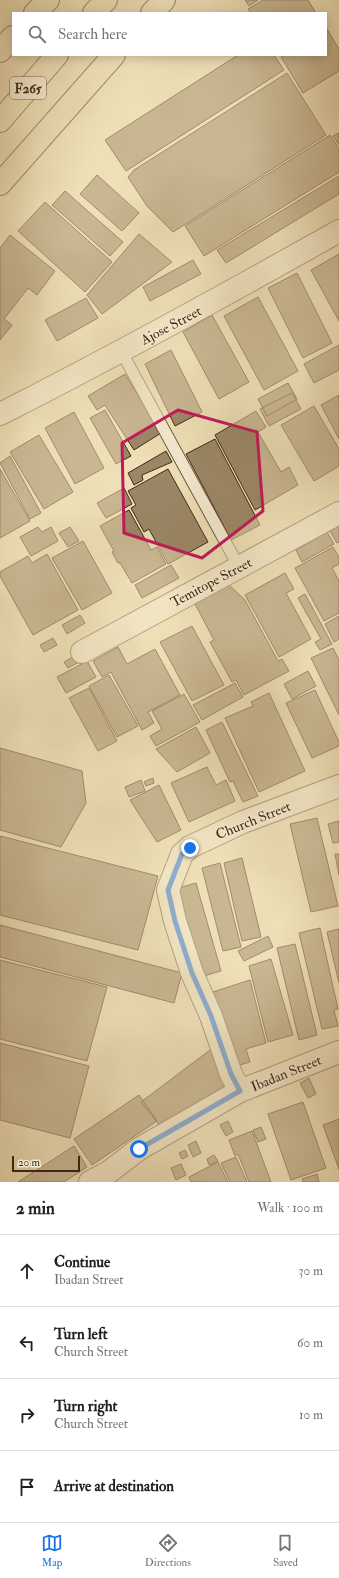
<!DOCTYPE html>
<meta charset="utf-8">
<style>
body{margin:0;font-family:"IM FELL Double Pica",serif;background:#f2f2f2;color:#202124}
.scale{position:absolute;left:12px;bottom:10px;width:68px;box-sizing:border-box;padding-left:4px;border:2px solid #422811;border-top:0;font-size:11px;line-height:14px;white-space:nowrap;color:#422811;-webkit-text-stroke:3px #f4ead0;paint-order:stroke}
.stop{position:absolute;width:12px;height:12px;margin:-9px;border:3px solid #1a73e8;border-radius:50%;background:#fff}
.stop.end{background:#1a73e8;border-color:#fff;box-shadow:0 1px 4px #0008}
.list{margin:0;padding:0;list-style:none}
h2{display:flex;justify-content:space-between;align-items:center;height:52px;margin:0;padding:0 16px;font-size:17px}
h2 small{font-size:13px;font-weight:400;color:#757577}
.list li{display:grid;grid-template-columns:26px 1fr auto;gap:12px;align-items:center;box-sizing:border-box;height:72px;padding:0 16px;border-top:1px solid #e0e0e0}
.list b{display:block;font-size:15px;white-space:nowrap}
.list p{margin:0;font-size:13px;white-space:nowrap;color:#757577}
.list em{font-size:13px;font-style:normal;color:#757577}
.icon{flex:none;width:22px;height:22px;fill:none;stroke:currentColor;stroke-width:2;stroke-linecap:round;stroke-linejoin:round}
.map{position:relative;flex:none;width:339px;height:1182px;overflow:hidden}
.search{position:absolute;background:#fff;box-shadow:0 2px 10px #0003;left:12px;right:12px;top:12px;height:44px;display:flex;align-items:center;gap:10px;box-sizing:border-box;padding:0 14px;border-radius:0px;color:#757577;font-size:15px}
.sheet{height:340px;background:#fff}
nav{display:flex;justify-content:space-around;align-items:center;box-sizing:border-box;height:56px;border-top:1px solid #e0e0e0;background:#fff;font-size:11px;color:#757577}
nav a{display:grid;justify-items:center;gap:2px}
nav .on{color:#1a73e8}
.map>svg:first-child{display:block}
</style>
<div class="map">
<svg width="339" height="1182" viewBox="0 0 339 1182">
<rect width="100%" height="100%" fill="#eedfb6"/>
<filter id="stains"><feTurbulence type="fractalNoise" baseFrequency=".005" numOctaves="4"/><feColorMatrix values="0 0 0 0 .2 0 0 0 0 .09 0 0 0 0 .02 0 0 0 .5 -.17"/></filter>
<radialGradient id="worn" r=".72"><stop offset=".6" stop-color="#630" stop-opacity="0"/><stop offset="1" stop-color="#630" stop-opacity=".3"/></radialGradient>
<path fill="#9b8767" stroke="#422811" d="M245,0H258L249,6Z
M263,0H308L316,13H251L248,9Z
M327,29L339,49V71L303,93L281,57L284,55H326Z
M238,55H274L284,70L126,171L105,140Z
M287,73L326,135L173,232L147,206L128,177L134,170Z
M339,133V145L333,136Z
M330,135L339,149V172L204,256L185,226Z
M97,175L139,213L122,231L80,194Z
M339,176V194L226,263L217,250Z
M65,191L123,242L110,256L52,205Z
M45,202L112,262L85,292L18,231Z
M139,234L172,262L102,314L87,295Z
M10,235L55,271L37,295L28,288L4,319L12,325L0,340V248Z
M339,254V321L311,270Z
M193,260L201,274L150,301L143,287Z
M297,273L332,343L303,358L268,288Z
M258,297L298,371L264,390L224,316Z
M86,298L98,318L57,341L45,320Z
M212,315L249,382L219,399L183,332Z
M339,345V370L314,383L304,364Z
M171,350L202,412L175,426L145,364Z
M125,374L161,433L134,450L105,405L97,410L88,396Z
M288,383L297,399L267,416L258,399Z
M292,393L301,409L269,426L260,409Z
M339,395V439L321,405Z
M314,406L339,449V466L314,481L281,425Z
M105,410L131,456L116,464L90,418Z
M256,411L266,427L258,432L281,472L289,467L298,485L255,510L215,435Z
M74,412L104,468L75,484L45,428Z
M39,435L73,492L44,509L10,452Z
M215,439L260,525L231,540L186,454Z
M166,451L172,462L142,475L143,480L134,485L128,473Z
M10,456L41,513L30,519L0,463Z
M0,469L30,521L0,538Z
M168,469L208,542L168,564L149,529L144,532L131,508L136,505L128,491Z
M124,488L132,504L106,518L97,503Z
M129,510L151,550L157,547L166,564L132,583L120,563H118L112,552L114,551L100,526Z
M339,517V542L337,543L326,524Z
M38,527L42,532L51,527L58,541L31,556L20,537Z
M70,527L79,541L68,547L59,533Z
M327,532L334,544L302,562L296,550Z
M83,541L112,593L82,610L52,558Z
M333,547L339,557V564L332,568L339,581V613L324,621L295,568Z
M47,554L78,610L33,635L0,576V572L28,556L32,563Z
M171,565L179,578L142,598L135,585Z
M285,573L294,589L286,593L311,639L279,657L245,595Z
M229,585L245,600L278,661L282,659L289,671L244,695L236,680L232,682L210,642L214,640L195,604Z
M305,594L332,644L320,650L315,642L321,639L298,598Z
M80,615L85,623L67,634L62,625Z
M339,616V639L334,642L325,624Z
M192,626L224,685L192,701L160,642Z
M53,638L57,645L44,652L40,645Z
M118,647L127,664L155,649L180,695L148,712L154,723L142,730L111,672L102,677L93,661Z
M333,648L339,660V715L311,658Z
M76,655L79,662L68,668L64,662Z
M87,661L96,677L66,693L57,677Z
M308,671L316,686L292,699L284,684Z
M109,675L138,726L117,737L89,686Z
M235,683L243,697L202,720L193,705Z
M89,688L117,741L98,751L69,698Z
M315,690L339,742V746L312,758L286,703Z
M269,693L305,771L259,792L225,718L253,706L251,702Z
M184,694L200,722L156,746L150,736L162,729L152,711Z
M222,722L258,796L243,802L233,781L230,782L206,730Z
M196,727L210,753L177,772L156,749Z
M0,748L82,771L86,803L61,847L0,830Z
M207,767L216,785L226,780L235,801L189,822L171,783Z
M153,778L154,783L146,786L144,782Z
M141,780L145,791L129,797L125,787Z
M159,785L181,830L157,842L130,800Z
M317,818L338,906L311,912L290,824Z
M339,821V842L333,843L328,824Z
M0,836L158,876L138,950L0,915Z
M335,854H339V875Z
M242,858L261,937L242,941L224,863Z
M220,863L241,947L223,951L202,868Z
M196,883L221,971L200,977L175,889Z
M0,925L182,973L174,1003L0,957Z
M320,928L338,1009L334,1010L338,1026L322,1029L299,933Z
M339,929V983L327,932Z
M268,936L273,947L244,961L238,951Z
M295,944L317,1035L299,1040L277,948Z
M271,959L293,1035L268,1042L249,966Z
M0,960L107,987L87,1061L0,1039Z
M250,980L266,1043L246,1049L250,1062L233,1067L210,993Z
M0,1043L89,1066L70,1138L0,1120Z
M210,1050L231,1082L161,1127L141,1102Z
M309,1078L316,1094L308,1098L300,1083Z
M139,1095L157,1121L92,1165L74,1139Z
M303,1102L326,1168L291,1180L268,1114Z
M339,1119V1169L323,1125Z
M228,1121L233,1132L226,1136L220,1125Z
M261,1127L266,1139L258,1142L253,1130Z
M252,1131L271,1182H249L238,1154L235,1156L229,1140Z
M196,1141L201,1153L193,1157L188,1145Z
M74,1146L87,1167L64,1182H18Z
M185,1150L188,1156L182,1159L179,1153Z
M214,1155L218,1161L209,1165L207,1159Z
M236,1157L247,1182H230L221,1163Z
M218,1162L228,1182H191L189,1177Z
M181,1164L186,1175L176,1180L171,1168Z
M317,1174L319,1182H303L302,1179Z"/>
<g fill="none" stroke-linecap="round" stroke-linejoin="round">
<g stroke="#6d563a" stroke-width="13">
<path id="service" d="M121,351L239,567"/>
</g>
<g stroke="#6d563a" stroke-width="24">
<path id="minor" d="M0,414C115,356 227,294 339,231
M82,652L339,513
M240,1091L231,1074L211,1016L192,973L175,921L168,890L182,854L190,847L243,822L339,786
M90,1182L109,1172L139,1149L240,1091L339,1052"/>
</g>
<g stroke="#422811" stroke-width="24">
<path id="primary" d="M152,13L164,0
M0,184L114,55"/>
</g>
<g stroke="#422811" stroke-width="24">
<path id="motorway" d="M35,13L48,0
M94,13L106,0
M0,51L13,37
M0,121L57,55"/>
</g>
<use href="#service" stroke="#f4ead0" stroke-width="11"/>
<use href="#minor" stroke="#f4ead0" stroke-width="22"/>
<use href="#primary" stroke="#eedfb6" stroke-width="22"/>
<use href="#motorway" stroke="#eedfb6" stroke-width="22"/>
</g>
<g fill="none" stroke-linecap="round" stroke-linejoin="round">
<path stroke="#1a73e8" stroke-width="5" d="M139,1149L240,1091L231,1074L211,1016L192,973L175,921L168,890L182,854L190,848"/>
</g>
<path d="M0 0H339V1182H0ZM178,410L257,432L263,511L202,558L124,533L122,443Z" fill="#eedfb6" fill-opacity=".55" fill-rule="evenodd"/>
<path fill="none" stroke="#c2185b" stroke-width="3" stroke-linejoin="round" d="M178,410L257,432L263,511L202,558L124,533L122,443Z"/>
<g text-anchor="middle" stroke-width="3" stroke-linejoin="round" paint-order="stroke">
<rect fill="#f4ead0" stroke="#77624a" stroke-width="1" x="10" y="77" width="36" height="22" rx="3"/>
<g font-size="13" font-weight="bold" fill="#422811">
<text x="28" y="93">F265</text>
</g>
<g font-size="14" fill="#422811" stroke="#f4ead0">
<text transform="translate(171 325) rotate(-28)" y="5">Ajose Street</text>
<text transform="translate(211 582) rotate(-28)" y="5">Temitope Street</text>
<text transform="translate(253 820) rotate(-22)" y="5">Church Street</text>
<text transform="translate(286 1073) rotate(-22)" y="5">Ibadan Street</text>
</g>
</g>
<rect width="100%" height="100%" filter="url(#stains)"/>
<rect width="100%" height="100%" fill="url(#worn)"/>
</svg>
<div class="scale">20 m</div>
<div class="stop" style="left:139px;top:1149px"></div>
<div class="stop end" style="left:190px;top:848px"></div>
<div class="search"><svg class="icon" aria-label="search" viewBox="0 0 24 24"><circle cx="10" cy="10" r="6"/><path d="M15 15l6 6"/></svg>Search here</div>
</div>
<section class="sheet">
<h2>2 min<small>Walk · 100 m</small></h2>
<ul class="list">
<li><svg class="icon" aria-label="ahead" viewBox="0 0 24 24"><path d="M12 20V5M6 11l6-6 6 6"/></svg><div><b>Continue</b><p>Ibadan Street</p></div><em>30 m</em></li>
<li><svg class="icon" aria-label="left" viewBox="0 0 24 24"><path d="M17 20v-9H6M10 6l-5 5 5 5"/></svg><div><b>Turn left</b><p>Church Street</p></div><em>60 m</em></li>
<li><svg class="icon" aria-label="right" viewBox="0 0 24 24"><path d="M7 20v-9h11M14 6l5 5-5 5"/></svg><div><b>Turn right</b><p>Church Street</p></div><em>10 m</em></li>
<li><svg class="icon" aria-label="arrive" viewBox="0 0 24 24"><path d="M6 21V4h12l-3 4 3 4H6"/></svg><div><b>Arrive at destination</b></div></li>
</ul>
</section>
<nav>
<a class="on"><svg class="icon" aria-label="map" viewBox="0 0 24 24"><path d="M3 6l6-2 6 2 6-2v14l-6 2-6-2-6 2zM9 4v14M15 6v14"/></svg>Map</a>
<a><svg class="icon" aria-label="directions" viewBox="0 0 24 24"><path d="M12 3l9 9-9 9-9-9zM9 14v-3h6M13 9l2 2-2 2"/></svg>Directions</a>
<a><svg class="icon" aria-label="saved" viewBox="0 0 24 24"><path d="M7 4h10v16l-5-4-5 4z"/></svg>Saved</a>
</nav>
